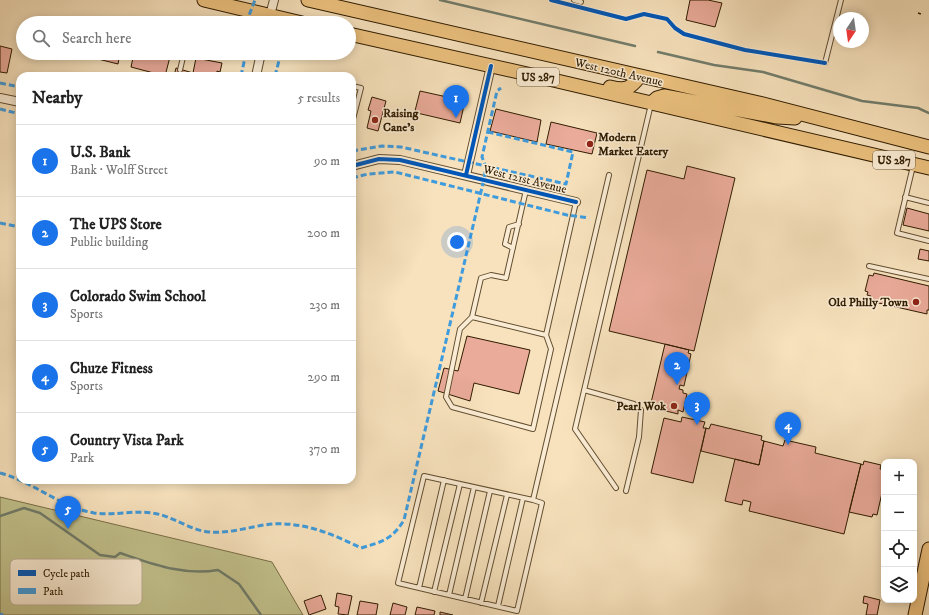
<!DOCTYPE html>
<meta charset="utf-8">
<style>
body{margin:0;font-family:"IM FELL DW Pica",serif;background:#f2f2f2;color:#222}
.controls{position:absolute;right:12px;bottom:12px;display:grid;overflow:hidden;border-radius:8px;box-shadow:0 2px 10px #0003}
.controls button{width:36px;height:36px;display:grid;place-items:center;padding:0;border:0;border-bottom:1px solid #e0e0e0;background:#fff;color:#222;font:20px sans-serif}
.compass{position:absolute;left:833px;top:12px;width:36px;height:36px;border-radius:50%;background:#fff;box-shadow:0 2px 10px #0003;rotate:193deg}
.you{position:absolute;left:457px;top:242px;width:14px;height:14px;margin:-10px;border:3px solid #fff;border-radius:50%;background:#1a73e8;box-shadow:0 0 0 6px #1a73e833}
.badge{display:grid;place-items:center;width:26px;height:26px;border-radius:50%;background:#1a73e8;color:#fff;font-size:13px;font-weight:700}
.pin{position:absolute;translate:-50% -33px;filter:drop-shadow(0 1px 2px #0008)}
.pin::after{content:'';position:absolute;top:21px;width:14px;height:12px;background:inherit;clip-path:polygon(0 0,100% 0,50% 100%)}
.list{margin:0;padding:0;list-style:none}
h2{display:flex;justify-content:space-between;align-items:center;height:52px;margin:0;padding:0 16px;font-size:17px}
h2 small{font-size:13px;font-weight:400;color:#767676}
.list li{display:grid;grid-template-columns:26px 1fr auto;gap:12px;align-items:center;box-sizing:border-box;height:72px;padding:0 16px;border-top:1px solid #e0e0e0}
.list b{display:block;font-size:15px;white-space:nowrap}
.list p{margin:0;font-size:13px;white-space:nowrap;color:#767676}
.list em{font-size:13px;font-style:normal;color:#767676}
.icon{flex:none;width:22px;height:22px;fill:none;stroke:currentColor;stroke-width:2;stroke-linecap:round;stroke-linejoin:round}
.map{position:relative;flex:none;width:929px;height:615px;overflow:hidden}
.search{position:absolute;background:#fff;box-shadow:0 2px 10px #0003;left:16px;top:16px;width:340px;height:44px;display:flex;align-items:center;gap:10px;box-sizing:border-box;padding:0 14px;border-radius:22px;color:#767676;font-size:15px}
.panel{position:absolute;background:#fff;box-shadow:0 2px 10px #0003;left:16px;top:72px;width:340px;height:412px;border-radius:12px}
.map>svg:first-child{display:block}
</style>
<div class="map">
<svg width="929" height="615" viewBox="0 0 929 615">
<rect width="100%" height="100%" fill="#f7e2bd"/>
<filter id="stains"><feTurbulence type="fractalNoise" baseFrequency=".005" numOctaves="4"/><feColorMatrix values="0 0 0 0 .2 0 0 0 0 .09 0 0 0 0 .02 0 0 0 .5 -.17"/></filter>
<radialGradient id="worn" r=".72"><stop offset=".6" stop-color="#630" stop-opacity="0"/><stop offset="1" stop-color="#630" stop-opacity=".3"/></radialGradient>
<path fill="#c2c28d" stroke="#796f47" d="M0,497L272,562L303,615H0Z"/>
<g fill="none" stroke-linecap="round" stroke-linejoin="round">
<path stroke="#717d6c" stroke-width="2.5" d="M440,0L635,46
M658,52L714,65L763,72L862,101L918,108L929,113
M0,516L24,508L40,513L100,555L115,557L120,553C153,564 183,576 218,570L239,584L261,615"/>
</g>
<path fill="#eaab9a" stroke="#301c01" d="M690,0H708L722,3L715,27L686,20Z
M0,46L12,49L7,73L0,72Z
M83,53H120L118,64L82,55Z
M134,53H171L165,76L131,67Z
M196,58L222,63L220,72L217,71L216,76H174L176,68L193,73Z
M420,91L465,101L460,123L417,113L415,111Z
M372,97L386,101L378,131L367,128L371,111L368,110Z
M496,109L541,120L537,142L490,131Z
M551,122L597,133L592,154L546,144Z
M687,166L735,178L694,351L609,331L647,170L684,179Z
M907,208L929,214V231L903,225Z
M920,249L929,251V261L918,259Z
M874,273L929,286V310H927V314L870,301L871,296L867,295L868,292L865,291L869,275L873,276Z
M467,336L530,350L519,394L474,383L470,401L438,391L444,368L458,371Z
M665,344L689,350L688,353L691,354L684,386L680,385L679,389L683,390V393L687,394L683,412L678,410V414L650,407Z
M682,417L705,422L703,428H706L693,483L651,473L664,418L681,422Z
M711,424L762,436L761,440L764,441L759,465L701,451L706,428L709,429Z
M785,440L816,447L815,453L861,464L844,534L749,511L751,502L743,500L742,505L725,501L735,459L759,465L764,441L783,446Z
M864,461L881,465L880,469L883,470L884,473V484L877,515L873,514L872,517L849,512L861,464L863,465Z
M337,593L352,596L348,615L338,614L339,607L335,606Z
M321,595L326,609L309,615L304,601Z
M864,596L880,600L877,615H866L868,604L863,603Z
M360,601L378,604L376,615H357Z
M393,603L407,607L405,615H390Z
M417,607L435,611L434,615H415Z
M440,612L453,615H440Z"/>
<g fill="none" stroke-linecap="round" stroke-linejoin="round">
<g stroke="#624e30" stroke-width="6">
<path id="service" d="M574,0L581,2
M825,63L841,0
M180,70L184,53
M352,86L361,88L352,123
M913,166L897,233L929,241
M526,190L506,278L491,275L481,278L472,317L546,335L576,202
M905,197L929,203
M513,248L505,244L509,227L519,224
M869,266L929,279
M472,317L460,329L446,397L452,407L533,429L551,349L546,335
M584,390L634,404L641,410L639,437L626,491
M616,488L575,429L651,104
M533,500L424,476L398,583L517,611L542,503L533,500L609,175
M419,588L444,480
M434,592L460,484
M449,595L474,487
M465,599L490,491
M481,603L507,495
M498,606L523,498"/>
</g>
<g stroke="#624e30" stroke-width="10">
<path id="minor" d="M268,23L274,0
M256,76L261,53
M0,98L20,102
M352,166L379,159L400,160L576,202
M466,175L491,66"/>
</g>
<g stroke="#301c01" stroke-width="15">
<path id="primary" d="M204,0L302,23
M308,0L759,103L929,147
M349,34L523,73L929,168
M610,87C626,91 630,89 640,76
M651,103L657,98L664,96L777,117L795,118
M915,615L929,549"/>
</g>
<path stroke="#301c01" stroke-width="1.5" stroke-dasharray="3 2" stroke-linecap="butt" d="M918,13L921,14"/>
<use href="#service" stroke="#faecd4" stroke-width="4"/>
<use href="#minor" stroke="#faecd4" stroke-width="8"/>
<use href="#primary" stroke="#ecc17e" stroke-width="13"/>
<path stroke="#3e9bdd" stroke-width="3" stroke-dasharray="6 3" stroke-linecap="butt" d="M246,23L255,0
M241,76L246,53
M275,76L281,53
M0,83L20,87
M0,109L20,114
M352,151L382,146L401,147L566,184L573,152L488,132
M352,178L368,174L395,172L567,215L589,218
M0,223L20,227
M0,473C34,482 60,507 94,513C114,516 132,510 152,513C171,515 189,530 209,532C230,534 251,526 272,524C304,522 333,534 361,548C381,542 392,540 404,520L484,179L486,167L482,157L497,91L501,88
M0,614L3,615"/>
<g stroke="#faecd4" stroke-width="6">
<path id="cycleway" d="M551,0L626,19L644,14L667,19L675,28L684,34L745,50L825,63
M352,166L379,159L400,160L576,202
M466,175L491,66"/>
</g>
<use href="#cycleway" stroke="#0057b8" stroke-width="4"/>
</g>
<g fill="#8f2418" stroke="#faecd4" stroke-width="1.5">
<circle cx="375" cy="120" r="4"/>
<circle cx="590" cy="144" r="4"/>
<circle cx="916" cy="302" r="4"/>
<circle cx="674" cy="406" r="4"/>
</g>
<g text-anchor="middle" stroke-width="3" stroke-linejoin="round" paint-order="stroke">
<g fill="#faecd4" stroke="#6d5a40" stroke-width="1">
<rect x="517" y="68" width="42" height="18" rx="3"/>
<rect x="873" y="151" width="42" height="18" rx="3"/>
</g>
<g font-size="11" font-weight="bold" fill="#301c01">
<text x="538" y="81">US 287</text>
<text x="894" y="164">US 287</text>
</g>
<g font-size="12" fill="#301c01" stroke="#faecd4">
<text transform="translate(619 72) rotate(13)" y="4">West 120th Avenue</text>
<text transform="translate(525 179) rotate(14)" y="4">West 121st Avenue</text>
</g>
<g font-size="12" font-weight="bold" fill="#301c01" stroke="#faecd4" text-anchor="start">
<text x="383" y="117">Raising<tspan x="383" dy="14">Cane's</tspan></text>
<text x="598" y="141">Modern<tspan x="598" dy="14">Market Eatery</tspan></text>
<text x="908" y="306" text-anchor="end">Old Philly Town</text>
<text x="666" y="410" text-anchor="end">Pearl Wok</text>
</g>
</g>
<rect x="10" y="559" width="132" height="46" rx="6" fill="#faecd4" stroke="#bdae95" stroke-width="1"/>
<rect x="18" y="570" width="18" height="6" fill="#0057b8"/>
<rect x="18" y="588" width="18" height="6" fill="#3e9bdd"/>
<g font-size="11" fill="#301c01">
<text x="43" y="577">Cycle path</text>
<text x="43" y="595">Path</text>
</g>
<rect width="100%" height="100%" filter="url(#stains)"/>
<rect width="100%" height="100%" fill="url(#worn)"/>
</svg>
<div class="controls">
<button>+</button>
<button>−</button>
<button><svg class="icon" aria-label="locate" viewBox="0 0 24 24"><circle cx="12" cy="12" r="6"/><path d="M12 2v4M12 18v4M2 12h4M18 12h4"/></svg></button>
<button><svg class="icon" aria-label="layers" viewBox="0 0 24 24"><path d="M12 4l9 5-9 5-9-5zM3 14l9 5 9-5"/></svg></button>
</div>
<svg class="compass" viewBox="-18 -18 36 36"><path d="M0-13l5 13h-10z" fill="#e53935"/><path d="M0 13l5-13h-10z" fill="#767676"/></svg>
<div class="you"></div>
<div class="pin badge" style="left:456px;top:118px">1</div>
<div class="pin badge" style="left:677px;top:385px">2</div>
<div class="pin badge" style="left:697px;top:425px">3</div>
<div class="pin badge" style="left:788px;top:445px">4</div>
<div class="pin badge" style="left:68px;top:529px">5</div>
<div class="search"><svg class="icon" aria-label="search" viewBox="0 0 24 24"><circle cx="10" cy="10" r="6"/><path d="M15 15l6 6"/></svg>Search here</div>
<section class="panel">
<h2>Nearby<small>5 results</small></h2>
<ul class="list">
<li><span class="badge">1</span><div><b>U.S. Bank</b><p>Bank · Wolff Street</p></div><em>90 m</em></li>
<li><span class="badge">2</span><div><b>The UPS Store</b><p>Public building</p></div><em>200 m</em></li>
<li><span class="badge">3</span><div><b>Colorado Swim School</b><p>Sports</p></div><em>230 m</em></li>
<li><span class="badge">4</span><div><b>Chuze Fitness</b><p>Sports</p></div><em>290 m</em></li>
<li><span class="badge">5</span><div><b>Country Vista Park</b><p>Park</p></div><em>370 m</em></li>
</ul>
</section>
</div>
